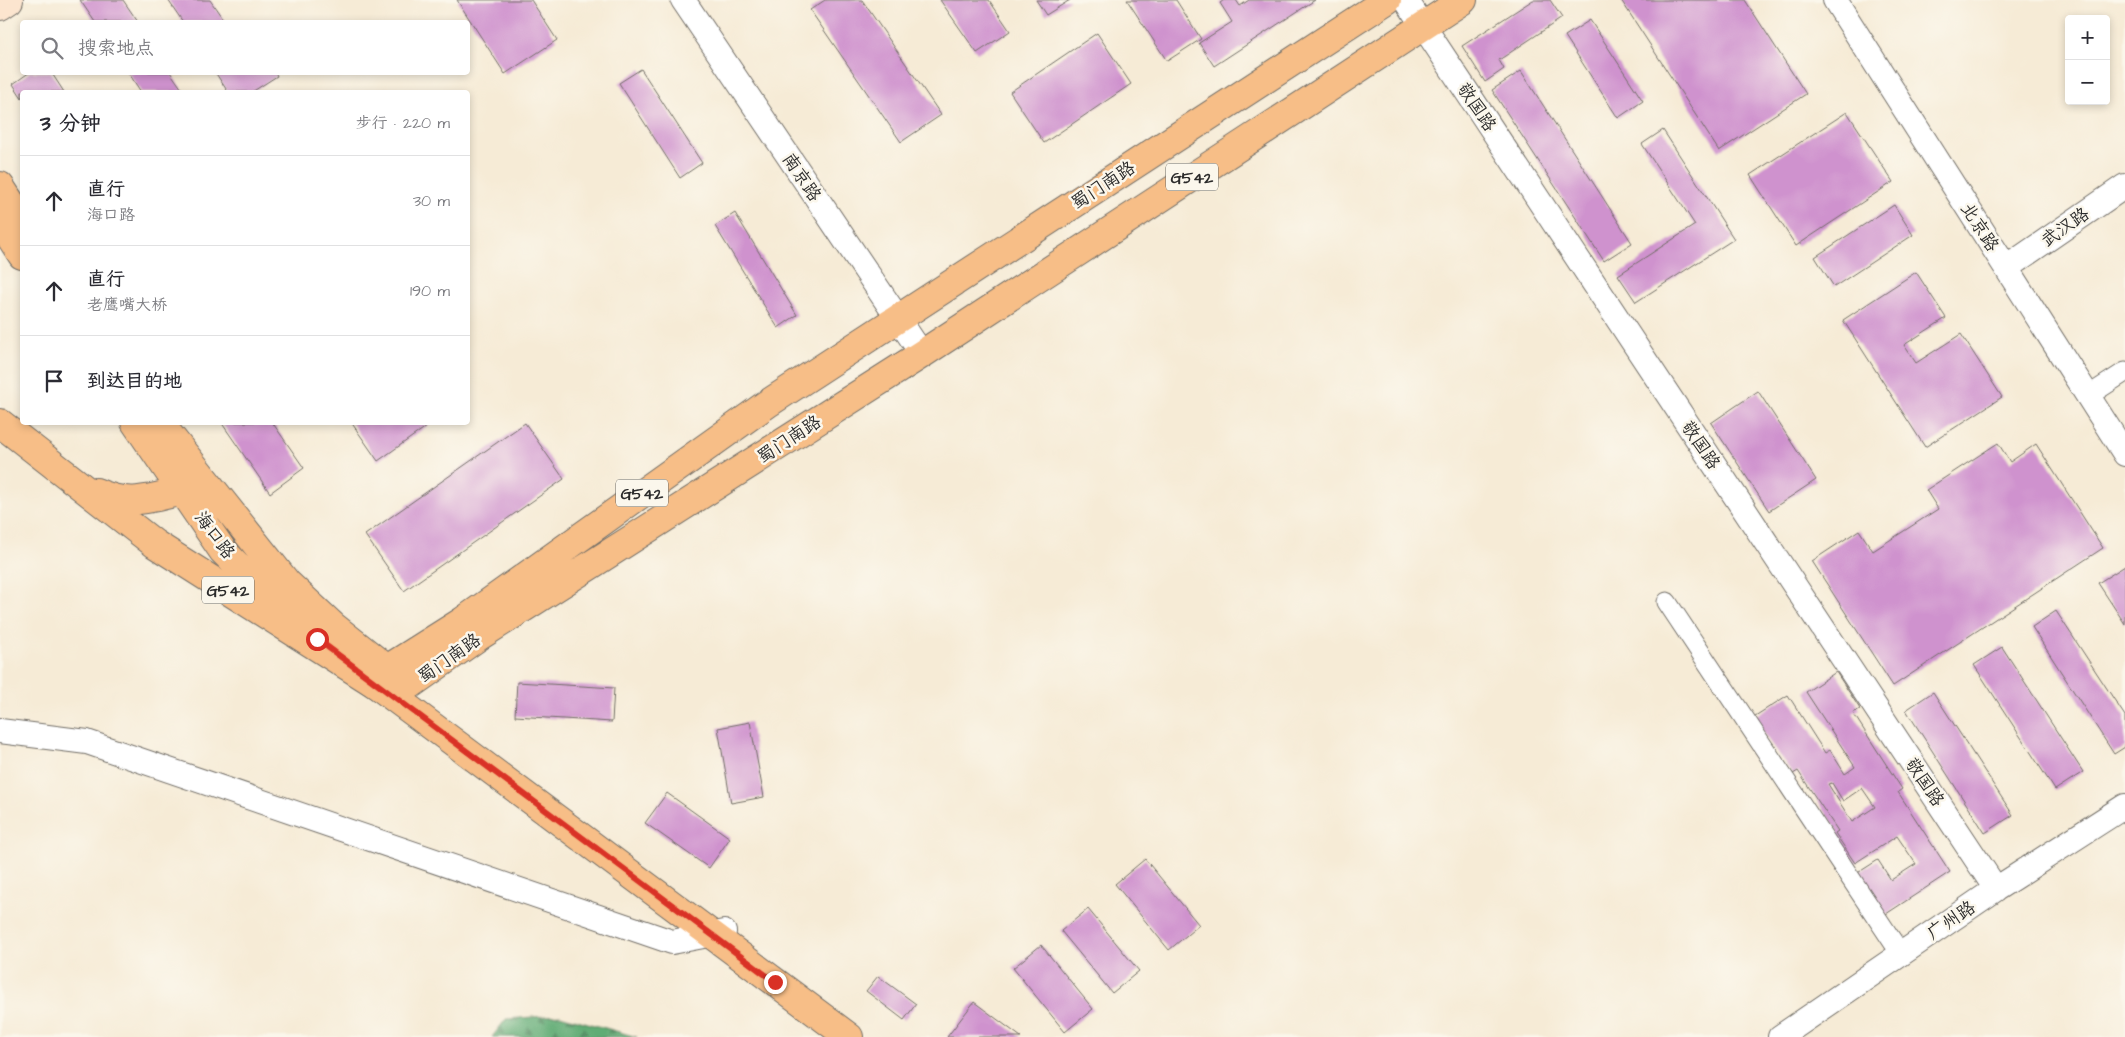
<!DOCTYPE html>
<html lang="zh">
<meta charset="utf-8">
<style>
body{margin:0;font-family:"Architects Daughter","LXGW WenKai TC",sans-serif;background:#f7f7f7;color:#2b2b33}
.controls{position:absolute;right:15px;top:15px;display:grid;overflow:hidden;border-radius:5px;box-shadow:0 2px 8px #0003}
.controls button{width:45px;height:45px;display:grid;place-items:center;padding:0;border:0;border-bottom:1px solid #e1e1e2;background:#fff;color:#2b2b33;font:25px sans-serif}
.stop{position:absolute;width:15px;height:15px;margin:-11px;border:4px solid #d93025;border-radius:50%;background:#fff}
.stop.end{background:#d93025;border-color:#fff;box-shadow:0 1px 5px #0008}
.list{margin:0;padding:0;list-style:none}
h2{display:flex;justify-content:space-between;align-items:center;height:65px;margin:0;padding:0 20px;font-size:21px}
h2 small{font-size:16px;font-weight:400;color:#7c7c81}
.list li{display:grid;grid-template-columns:32px 1fr auto;gap:15px;align-items:center;box-sizing:border-box;height:90px;padding:0 20px;border-top:1px solid #e1e1e2}
.list b{display:block;font-size:19px;white-space:nowrap}
.list p{margin:0;font-size:16px;white-space:nowrap;color:#7c7c81}
.list em{font-size:16px;font-style:normal;color:#7c7c81}
.icon{flex:none;width:28px;height:28px;fill:none;stroke:currentColor;stroke-width:2;stroke-linecap:round;stroke-linejoin:round}
.map{position:relative;flex:none;width:2125px;height:1037px;overflow:hidden}
.search{position:absolute;background:#fff;box-shadow:0 2px 8px #0003;left:20px;top:20px;width:450px;height:55px;display:flex;align-items:center;gap:12px;box-sizing:border-box;padding:0 18px;border-radius:5px;color:#7c7c81;font-size:19px}
.panel{position:absolute;background:#fff;box-shadow:0 2px 8px #0003;left:20px;top:90px;width:450px;height:335px;border-radius:5px}
.map>svg:first-child{display:block}
</style>
<div class="map">
<svg width="2125" height="1037" viewBox="0 0 2125 1037">
<defs>
<pattern id="forest-firs" width="22" height="20" patternUnits="userSpaceOnUse" patternTransform="scale(1.25)"><rect width="22" height="20" fill="#61ac75"/><path d="M5 1l3.5 6h-7zM16 11l3.5 6h-7z" fill="#508c60"/></pattern>
</defs>
<rect width="100%" height="100%" fill="#fbf7ec"/>
<filter id="ink" filterUnits="userSpaceOnUse"><feTurbulence type="fractalNoise" baseFrequency=".02" numOctaves="2"/><feDisplacementMap in="SourceGraphic" scale="10" xChannelSelector="R" yChannelSelector="G"/><feConvolveMatrix kernelMatrix="1 2 1 2 8 2 1 2 1" color-interpolation-filters="sRGB"/></filter>
<filter id="wash" filterUnits="userSpaceOnUse"><feTurbulence type="fractalNoise" baseFrequency=".0096" numOctaves="4" result="noise"/><feDisplacementMap in="SourceGraphic" scale="20" xChannelSelector="R" yChannelSelector="G"/><feGaussianBlur stdDeviation="1.12" result="paint"/><feColorMatrix in="noise" values="0 0 0 0 0 0 0 0 0 0 0 0 0 0 0 0 0 1.4 0 .05"/><feComposite in="paint" operator="in"/></filter>
<g filter="url(#wash)">
<rect width="100%" height="100%" fill="#f6ebd6"/>
<path fill="url(#forest-firs)" stroke="#466c50" d="M560,1015L637,1037H492L506,1019Z"/>
<g id="blocks">
<path fill="#cf92ce" fill-rule="evenodd" d="M80,0H123L138,22H95Z
M168,0H210L225,22H183Z
M457,0H531L557,40L505,74Z
M825,0H862L941,115L901,142L810,10Z
M940,0H989L1010,31L977,53Z
M1036,0H1070L1046,15Z
M1127,0H1176L1201,39L1167,61Z
M1224,0H1236L1240,6L1249,0H1315L1214,66L1199,43L1232,22L1220,3Z
M1533,0H1550L1562,18L1499,60L1504,69L1485,82L1462,46Z
M1621,0H1745L1806,94L1719,151Z
M1590,20L1643,101L1618,118L1565,36Z
M1097,33L1131,84L1044,143L1010,92Z
M641,69L702,163L680,178L619,83Z
M1521,71L1632,243L1604,261L1492,90Z
M30,72H51L64,92H22V98L13,84Z
M128,72H170L184,92H141Z
M215,72H275L277,76L252,92H228Z
M1847,112L1893,182L1796,246L1750,175Z
M1663,130L1734,239L1636,302L1618,275L1695,225L1642,144Z
M1894,205L1913,235L1834,287L1815,257Z
M735,213L797,315L778,328L715,226Z
M1916,272L1946,318L1904,345L1916,363L1961,334L2002,397L1925,447L1843,320Z
M1758,391L1816,480L1769,511L1711,423Z
M221,422H272L304,468L270,493Z
M351,422H433L378,461Z
M525,423L564,479L404,591L365,535Z
M1998,443L2010,462L2036,444L2103,548L1893,686L1812,561L1859,530L1873,551L1938,509L1926,490Z
M2125,566V624L2098,583Z
M2056,611L2125,716V747L2114,754L2032,627Z
M2002,647L2083,772L2055,790L1974,665Z
M1836,672L1860,709L1853,713L1902,789L1898,792L1950,872L1883,916L1856,874L1878,860L1891,880L1916,864L1897,836L1855,863L1835,833L1838,831L1798,771L1793,774L1752,718L1788,695L1825,753L1830,750L1845,774L1855,767L1806,692ZM1832,783L1843,801L1862,788L1875,807L1852,822L1828,784Z
M517,682L614,688L612,722L515,716Z
M1933,692L2013,815L1985,833L1906,710Z
M750,722L764,797L731,803L718,728Z
M667,793L730,838L709,868L645,823Z
M1145,859L1199,925L1169,950L1115,884Z
M1088,909L1139,971L1112,993L1061,931Z
M1041,945L1093,1009L1065,1032L1013,968Z
M878,976L916,1004L904,1020L866,991Z
M974,1002L1021,1037H947Z"/>
</g>
</g>
<g filter="url(#ink)">
<use href="#blocks" fill-opacity="0" stroke="#726e67" stroke-width="1"/>
<g fill="none" stroke-linecap="round" stroke-linejoin="round">
<g stroke="#726e67" stroke-width="21">
<path id="minor" d="M2088,396L2125,372
M1667,602L1901,954"/>
</g>
<g stroke="#726e67" stroke-width="26">
<path id="tertiary" d="M683,0L922,354
M1406,0L1996,889
M1835,0L2125,454
M2006,268L2125,186
M0,731L87,742L672,942L724,932
M1780,1037L1996,889L2125,806"/>
</g>
<g stroke="#726e67" stroke-width="30">
<path id="secondary" d="M0,6L9,0"/>
</g>
<g stroke="#726e67" stroke-width="30">
<path id="primary" d="M0,186L22,220
M0,221L22,255
M135,422L223,551L274,603L304,628
M159,422L287,583L333,626L387,669
M369,679L849,1037"/>
</g>
<g stroke="#726e67" stroke-width="30">
<path id="trunk" d="M0,423L155,544L382,688
M96,492C129,507 148,499 182,491
M382,688L407,687L478,637L922,354L1463,0
M382,688L387,669L463,621L767,404L1387,0"/>
</g>
<use href="#minor" stroke="#fff" stroke-width="19"/>
<use href="#tertiary" stroke="#fff" stroke-width="24"/>
<use href="#secondary" stroke="#fce5cf" stroke-width="28"/>
<use href="#primary" stroke="#f7be87" stroke-width="28"/>
<use href="#trunk" stroke="#f7be87" stroke-width="28"/>
</g>
</g>
<g fill="none" stroke-linecap="round" stroke-linejoin="round" filter="url(#ink)">
<path stroke="#d93025" stroke-width="6" d="M317,639L775,982"/>
</g>
<g text-anchor="middle" stroke-width="5" stroke-linejoin="round" paint-order="stroke">
<g fill="#fbf7ec" stroke="#696865" stroke-width="1">
<rect x="1166" y="163.5" width="52" height="27" rx="4"/>
<rect x="616" y="479.5" width="52" height="27" rx="4"/>
<rect x="202" y="576.5" width="52" height="27" rx="4"/>
</g>
<g font-size="16" font-weight="bold" fill="#2b2b2b">
<text x="1192" y="183">G542</text>
<text x="642" y="499">G542</text>
<text x="228" y="596">G542</text>
</g>
<g font-size="18" fill="#2b2b2b" stroke="#fbf7ec">
<text transform="translate(1477 107) rotate(56)" y="6">敬国路</text>
<text transform="translate(802 177) rotate(56)" y="6">南京路</text>
<text transform="translate(1103 185) rotate(-33)" y="6">蜀门南路</text>
<text transform="translate(1980 227) rotate(57)" y="6">北京路</text>
<text transform="translate(2065 227) rotate(-35)" y="6">武汉路</text>
<text transform="translate(789 439) rotate(-33)" y="6">蜀门南路</text>
<text transform="translate(1701 445) rotate(56)" y="6">敬国路</text>
<text transform="translate(215 535) rotate(53)" y="6">海口路</text>
<text transform="translate(449 658) rotate(-35)" y="6">蜀门南路</text>
<text transform="translate(1925 782) rotate(56)" y="6">敬国路</text>
<text transform="translate(1951 920) rotate(-34)" y="6">广州路</text>
</g>
</g>
</svg>
<div class="controls">
<button>+</button>
<button>−</button>
</div>
<div class="stop" style="left:317px;top:639px"></div>
<div class="stop end" style="left:775px;top:982px"></div>
<div class="search"><svg class="icon" aria-label="search" viewBox="0 0 24 24"><circle cx="10" cy="10" r="6"/><path d="M15 15l6 6"/></svg>搜索地点</div>
<section class="panel">
<h2>3 分钟<small>步行 · 220 m</small></h2>
<ul class="list">
<li><svg class="icon" aria-label="ahead" viewBox="0 0 24 24"><path d="M12 20V5M6 11l6-6 6 6"/></svg><div><b>直行</b><p>海口路</p></div><em>30 m</em></li>
<li><svg class="icon" aria-label="ahead" viewBox="0 0 24 24"><path d="M12 20V5M6 11l6-6 6 6"/></svg><div><b>直行</b><p>老鹰嘴大桥</p></div><em>190 m</em></li>
<li><svg class="icon" aria-label="arrive" viewBox="0 0 24 24"><path d="M6 21V4h12l-3 4 3 4H6"/></svg><div><b>到达目的地</b></div></li>
</ul>
</section>
</div>
